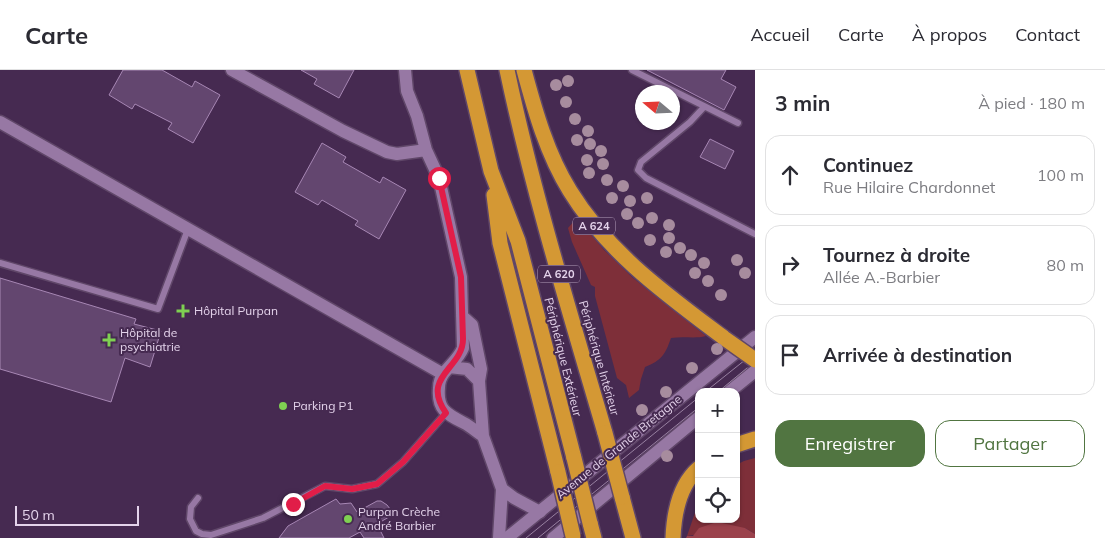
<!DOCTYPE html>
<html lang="fr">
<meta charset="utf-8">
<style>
body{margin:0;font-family:Mulish,sans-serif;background:#f7f7f7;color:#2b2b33}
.controls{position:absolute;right:15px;bottom:15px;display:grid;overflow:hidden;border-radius:10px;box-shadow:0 1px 4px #0004}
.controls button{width:45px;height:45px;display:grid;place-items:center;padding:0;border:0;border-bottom:1px solid #e1e1e2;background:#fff;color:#2b2b33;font:25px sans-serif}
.compass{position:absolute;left:635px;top:15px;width:45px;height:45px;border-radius:50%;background:#fff;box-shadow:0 1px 4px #0004;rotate:289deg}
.scale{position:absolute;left:15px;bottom:12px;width:124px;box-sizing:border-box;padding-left:5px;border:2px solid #e4d3eb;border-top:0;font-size:14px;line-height:18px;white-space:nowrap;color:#e4d3eb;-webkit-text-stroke:4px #462a51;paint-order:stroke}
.stop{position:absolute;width:15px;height:15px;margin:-11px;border:4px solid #e11d48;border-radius:50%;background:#fff}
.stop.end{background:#e11d48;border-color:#fff;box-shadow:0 1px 5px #0008}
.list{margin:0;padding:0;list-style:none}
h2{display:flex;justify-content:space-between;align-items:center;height:65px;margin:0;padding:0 20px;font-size:21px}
h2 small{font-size:16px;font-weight:400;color:#7c7c81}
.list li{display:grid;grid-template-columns:32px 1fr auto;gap:15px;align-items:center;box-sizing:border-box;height:80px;margin:0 10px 10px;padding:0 10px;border:1px solid #e1e1e2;border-radius:15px}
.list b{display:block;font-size:19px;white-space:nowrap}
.list p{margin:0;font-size:16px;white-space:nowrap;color:#7c7c81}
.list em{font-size:16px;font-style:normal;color:#7c7c81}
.actions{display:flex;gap:10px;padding:15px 20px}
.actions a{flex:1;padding:11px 0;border:1px solid #517541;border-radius:15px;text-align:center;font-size:18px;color:#517541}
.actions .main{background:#517541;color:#fff}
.icon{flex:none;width:28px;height:28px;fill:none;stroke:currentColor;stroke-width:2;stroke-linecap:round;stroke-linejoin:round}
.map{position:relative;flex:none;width:755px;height:468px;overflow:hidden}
header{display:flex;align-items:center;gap:30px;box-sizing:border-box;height:70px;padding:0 25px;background:#fff;border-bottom:1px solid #e1e1e2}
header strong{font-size:24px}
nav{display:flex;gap:28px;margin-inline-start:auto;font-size:18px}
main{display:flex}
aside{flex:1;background:#fff}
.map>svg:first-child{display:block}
</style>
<header>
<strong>Carte</strong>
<nav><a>Accueil</a><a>Carte</a><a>À propos</a><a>Contact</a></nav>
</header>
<main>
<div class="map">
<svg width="755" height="468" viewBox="0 0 755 468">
<rect width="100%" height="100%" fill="#462a51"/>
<path fill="#7e2f39" d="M577,148L604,180L633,208L706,266C695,269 684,266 671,268C665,285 662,290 645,297L641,309L639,320L629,328L626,315L617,308L595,226V217L591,215L572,172L568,158Z
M755,388V464L745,458L687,466L699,431V449H736V395L744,391Z"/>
<path fill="#9b424c" d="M717,452L745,458L755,464V468H686L687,466H693L699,458Z"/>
<path fill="#63466f" stroke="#a787b4" d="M123,0H162L192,17L195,11L220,25L193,73L168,59L172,53L135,34L132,39L109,25Z
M301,0H354L339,28L314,14L317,9Z
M647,0H726L721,9L736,17L724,40Z
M710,69L734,81L725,99L700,87Z
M322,73L346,87L343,92L380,113L383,107L406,120L379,169L355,155L358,151L322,130L318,135L295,122Z
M0,208L136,249L134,254L161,261L150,297L125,288L111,332L0,299Z
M336,429L340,434L351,433L357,442L377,431H381L387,435L394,444L377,454L384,468H364L360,462L349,468H279L288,456Z"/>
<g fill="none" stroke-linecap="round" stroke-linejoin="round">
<g stroke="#604769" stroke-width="9">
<path id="service" d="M632,0L738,53
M704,37L690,52L641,92L638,100L646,108L755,164
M0,193L158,239L188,159
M198,428L191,437L190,449L196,461L202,464L211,465L263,448L325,416L352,419L377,414L403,392L446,343"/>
</g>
<g stroke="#604769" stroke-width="15">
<path id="minor" d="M232,0L343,61L387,82L397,84L426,80
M405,0L407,21L417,46L426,80L439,108L461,207L463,278C459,288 451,294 444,303C441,307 439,312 439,318C437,339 446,344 464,353C470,356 477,362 483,366
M0,52L443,304
M462,246L472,255L481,299L479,311
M449,297L467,299L479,311L483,366L502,419L514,428L540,442
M499,468L502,419"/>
</g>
<g stroke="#604769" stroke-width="15">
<path id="secondary" d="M729,322L755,301
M507,468L755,267
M553,468L699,347"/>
</g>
<g stroke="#604769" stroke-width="18">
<path id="motorway" d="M467,0L491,101L518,171L574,388
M507,0C533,123 570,243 605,363
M524,0C535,41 547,84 570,121C608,183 667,225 724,268
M494,125L500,173L558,402
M736,375L755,369
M622,427L633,468
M590,453L594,468
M673,468C674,443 679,415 699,398"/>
</g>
<use href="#service" stroke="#9778a4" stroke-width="6"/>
<use href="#minor" stroke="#9778a4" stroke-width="12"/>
<use href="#secondary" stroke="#9778a4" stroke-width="12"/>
<use href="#motorway" stroke="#d49834" stroke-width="15"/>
<path stroke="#9881a1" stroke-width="1" d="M705,322L755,282
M718,322L747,298
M526,468L699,327
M538,468L699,337"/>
<g stroke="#604769" stroke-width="18" stroke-linecap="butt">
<path id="motorway-bridge" d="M724,268L755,290
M605,363L622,427
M574,388L590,453
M558,402L573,466"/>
</g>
<use href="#motorway-bridge" stroke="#d49834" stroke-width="15"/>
</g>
<g fill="#a78c9e">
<circle cx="568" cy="11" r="6"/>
<circle cx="556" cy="15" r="6"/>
<circle cx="566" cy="32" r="6"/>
<circle cx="575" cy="49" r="6"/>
<circle cx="588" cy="61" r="6"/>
<circle cx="577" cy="70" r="6"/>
<circle cx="590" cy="74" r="6"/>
<circle cx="601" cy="81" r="6"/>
<circle cx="587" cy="90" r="6"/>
<circle cx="603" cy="94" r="6"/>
<circle cx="589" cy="103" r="6"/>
<circle cx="607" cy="110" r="6"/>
<circle cx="623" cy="116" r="6"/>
<circle cx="612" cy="128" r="6"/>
<circle cx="647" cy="128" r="6"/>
<circle cx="630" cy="131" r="6"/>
<circle cx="627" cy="144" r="6"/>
<circle cx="652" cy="148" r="6"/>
<circle cx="638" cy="153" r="6"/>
<circle cx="669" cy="155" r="6"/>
<circle cx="669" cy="168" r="6"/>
<circle cx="650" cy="170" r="6"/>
<circle cx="680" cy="178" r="6"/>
<circle cx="666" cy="182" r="6"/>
<circle cx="691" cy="185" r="6"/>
<circle cx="737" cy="190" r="6"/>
<circle cx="704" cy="193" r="6"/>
<circle cx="695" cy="203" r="6"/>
<circle cx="745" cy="203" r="6"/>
<circle cx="708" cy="211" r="6"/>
<circle cx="721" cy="225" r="6"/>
<circle cx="717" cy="279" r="6"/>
<circle cx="692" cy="298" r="6"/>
<circle cx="666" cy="322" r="6"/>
<circle cx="642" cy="340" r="6"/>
<circle cx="667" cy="386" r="6"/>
</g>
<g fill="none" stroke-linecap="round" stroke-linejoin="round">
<path stroke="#e11d48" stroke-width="6" d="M293,434L325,416L352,419L377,414L403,392L446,343C420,306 463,299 463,269L461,207L439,108"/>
</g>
<g fill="#7fd052" stroke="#462a51" stroke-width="2">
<path d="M180.5 233.5h5v5h5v5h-5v5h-5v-5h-5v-5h5z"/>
<path d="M106.5 262.5h5v5h5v5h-5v5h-5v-5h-5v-5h5z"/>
<circle cx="283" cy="336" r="5"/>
<circle cx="348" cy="449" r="5"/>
</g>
<g text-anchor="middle" stroke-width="4" stroke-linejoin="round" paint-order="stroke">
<g fill="#462a51" stroke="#b5a0bd" stroke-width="1">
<rect x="573" y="147.5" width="42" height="17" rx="4"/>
<rect x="538" y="195.5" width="42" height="17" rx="4"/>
</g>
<g font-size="11" font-weight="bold" fill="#e4d3eb">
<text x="594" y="160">A 624</text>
<text x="559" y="208">A 620</text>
</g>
<g font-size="12" fill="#e4d3eb" stroke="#462a51" text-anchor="start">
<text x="194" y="245">Hôpital Purpan</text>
<text x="120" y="267">Hôpital de<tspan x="120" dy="14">psychiatrie</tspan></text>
<text x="293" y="340">Parking P1</text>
<text x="358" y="446">Purpan Crèche<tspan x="358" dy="14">André Barbier</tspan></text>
</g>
<g font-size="12" fill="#e4d3eb" stroke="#462a51">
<text transform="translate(563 287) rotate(76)" y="4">Périphérique Extérieur</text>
<text transform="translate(599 288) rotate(74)" y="4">Périphérique Intérieur</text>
<text transform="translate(619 377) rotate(-39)" y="4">Avenue de Grande Bretagne</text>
</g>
</g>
</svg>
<div class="controls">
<button>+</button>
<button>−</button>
<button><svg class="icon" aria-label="locate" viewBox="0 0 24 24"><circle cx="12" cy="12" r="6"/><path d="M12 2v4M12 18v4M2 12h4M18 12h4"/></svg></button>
</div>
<svg class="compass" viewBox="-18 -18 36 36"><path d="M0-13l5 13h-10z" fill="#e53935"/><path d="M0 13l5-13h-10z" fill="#7c7c81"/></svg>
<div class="scale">50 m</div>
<div class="stop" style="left:439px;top:108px"></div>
<div class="stop end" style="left:293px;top:434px"></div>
</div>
<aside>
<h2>3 min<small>À pied · 180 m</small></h2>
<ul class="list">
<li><svg class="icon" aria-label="ahead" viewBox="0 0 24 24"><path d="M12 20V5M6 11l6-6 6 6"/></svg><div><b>Continuez</b><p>Rue Hilaire Chardonnet</p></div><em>100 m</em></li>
<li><svg class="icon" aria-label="right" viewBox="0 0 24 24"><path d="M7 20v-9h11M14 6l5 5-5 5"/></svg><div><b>Tournez à droite</b><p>Allée A.-Barbier</p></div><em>80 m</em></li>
<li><svg class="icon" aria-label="arrive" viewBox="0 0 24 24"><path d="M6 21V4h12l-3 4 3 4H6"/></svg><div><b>Arrivée à destination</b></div></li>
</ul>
<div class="actions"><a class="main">Enregistrer</a><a>Partager</a></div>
</aside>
</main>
